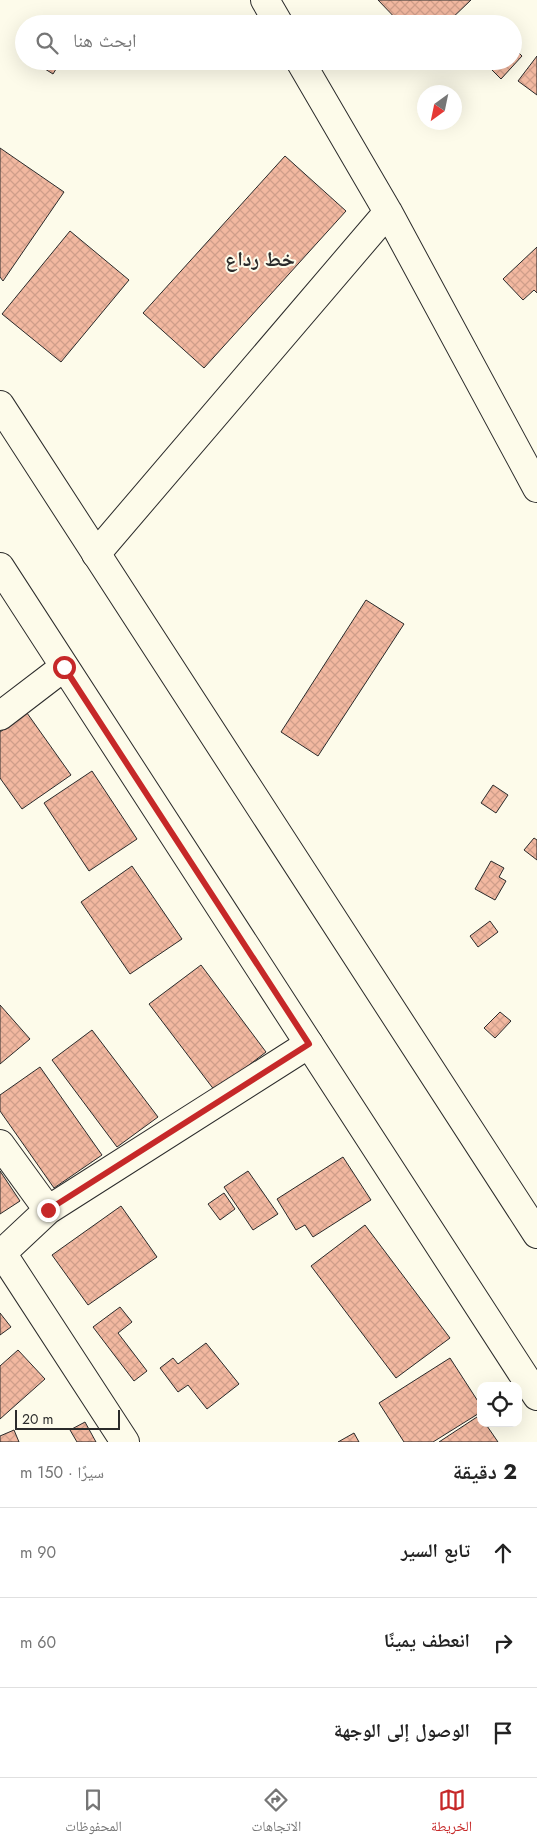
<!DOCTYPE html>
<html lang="ar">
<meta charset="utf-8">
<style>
body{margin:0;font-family:Jost,"Noto Naskh Arabic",sans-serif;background:#f2f2f2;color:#222;direction:rtl}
.controls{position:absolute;right:15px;bottom:15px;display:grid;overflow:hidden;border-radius:10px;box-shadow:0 5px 20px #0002}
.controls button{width:45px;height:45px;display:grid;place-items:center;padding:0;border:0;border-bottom:1px solid #e0e0e0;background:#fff;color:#222;font:25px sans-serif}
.compass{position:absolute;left:417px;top:85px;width:45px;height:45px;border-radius:50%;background:#fff;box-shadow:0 5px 20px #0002;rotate:213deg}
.scale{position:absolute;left:15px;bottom:12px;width:105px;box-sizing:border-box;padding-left:5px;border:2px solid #2b2b2b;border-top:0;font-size:14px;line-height:18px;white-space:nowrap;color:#2b2b2b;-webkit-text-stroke:4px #fdfbea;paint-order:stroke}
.stop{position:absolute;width:15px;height:15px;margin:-11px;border:4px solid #c62828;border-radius:50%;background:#fff}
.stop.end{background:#c62828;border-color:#fff;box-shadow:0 1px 5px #0008}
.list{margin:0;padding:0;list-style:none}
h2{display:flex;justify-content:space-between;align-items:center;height:65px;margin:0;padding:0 20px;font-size:21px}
h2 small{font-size:16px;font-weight:400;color:#767676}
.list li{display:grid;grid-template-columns:32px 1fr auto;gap:15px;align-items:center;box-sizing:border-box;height:90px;padding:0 20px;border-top:1px solid #e0e0e0}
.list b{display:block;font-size:19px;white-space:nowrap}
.list em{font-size:16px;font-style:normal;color:#767676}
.icon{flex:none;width:28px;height:28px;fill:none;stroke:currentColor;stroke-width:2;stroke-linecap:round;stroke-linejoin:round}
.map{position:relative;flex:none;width:537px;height:1442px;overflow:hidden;direction:ltr}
.search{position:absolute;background:#fff;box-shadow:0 5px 20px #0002;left:15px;right:15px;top:15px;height:55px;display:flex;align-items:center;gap:12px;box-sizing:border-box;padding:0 18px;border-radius:28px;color:#767676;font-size:19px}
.sheet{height:335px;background:#fff}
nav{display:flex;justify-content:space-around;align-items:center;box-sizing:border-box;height:70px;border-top:1px solid #e0e0e0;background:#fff;font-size:14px;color:#767676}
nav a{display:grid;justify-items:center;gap:2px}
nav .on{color:#c62828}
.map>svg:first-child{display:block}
</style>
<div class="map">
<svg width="537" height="1442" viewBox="0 0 537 1442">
<defs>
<pattern id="building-cross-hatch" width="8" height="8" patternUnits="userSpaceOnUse" patternTransform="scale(1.25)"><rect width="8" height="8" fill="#f2b8a0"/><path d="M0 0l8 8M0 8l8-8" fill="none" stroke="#d09e8a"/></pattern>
</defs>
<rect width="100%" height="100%" fill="#fdfbea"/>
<path fill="url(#building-cross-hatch)" stroke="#2b2b2b" d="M378,0H471L446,24H401Z
M513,47L522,56L501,79L484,62L513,61Z
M537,56V95L518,81Z
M38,61H61L53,74L37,64Z
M0,148L64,192L3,281L0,277Z
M285,156L346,211L204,368L143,313Z
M70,231L129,280L61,362L2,314Z
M537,247V293L534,290L523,300L503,279Z
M366,600L404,624L318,756L281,732Z
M27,713L71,775L22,809L0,778V732Z
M92,771L137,839L89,871L44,803Z
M493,785L508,795L496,813L481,803Z
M534,838L537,840V860L524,850Z
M491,861L504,868L499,877L506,881L495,900L475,889Z
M132,866L182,939L130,974L81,902Z
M490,921L498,932L478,947L470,936Z
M201,965L266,1052L215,1091L149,1004Z
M0,1005L30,1039L0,1064Z
M500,1012L511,1021L495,1038L484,1028Z
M92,1030L158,1117L117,1147L52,1060Z
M40,1067L102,1155L54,1188L0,1111V1095Z
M343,1157L371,1200L313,1237L305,1225L296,1230L277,1199Z
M0,1171L20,1201L0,1214Z
M248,1171L278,1214L253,1230L224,1187Z
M224,1193L235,1209L220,1220L208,1204Z
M121,1206L157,1257L88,1305L52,1255Z
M365,1225L450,1338L396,1378L311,1266Z
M120,1307L132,1322L118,1333L147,1371L134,1381L93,1327Z
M0,1313L11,1327L0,1335Z
M206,1343L239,1384L207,1409L188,1385L178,1392L160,1368L173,1358L178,1364Z
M18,1350L45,1379L0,1419V1366Z
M450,1358L481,1406V1412L433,1442H404L379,1403Z
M480,1415L481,1423H485L498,1442H439Z
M85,1422L96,1442H77L70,1430Z
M14,1430L19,1442H0V1436Z
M354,1433L359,1442H338Z"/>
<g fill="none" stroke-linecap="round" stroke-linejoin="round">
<g stroke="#2b2b2b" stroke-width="30">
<path id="minor" d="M265,0L279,24
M300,61L388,212L537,488
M96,554L388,212
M0,716L64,667
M0,1144L48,1210
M2,1253L125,1442
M0,1255L48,1210L309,1044"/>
</g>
<g stroke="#2b2b2b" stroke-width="30">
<path id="primary" d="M0,405L537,1234
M0,567L537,1396"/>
</g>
<use href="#minor" stroke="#fdfbea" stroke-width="28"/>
<use href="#primary" stroke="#fdfbea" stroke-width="28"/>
</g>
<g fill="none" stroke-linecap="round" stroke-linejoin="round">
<path stroke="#c62828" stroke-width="6" d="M48,1210L309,1044L64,667"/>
</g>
<g text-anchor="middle" stroke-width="4" stroke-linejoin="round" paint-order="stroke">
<g font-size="20" font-weight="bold" fill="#2b2b2b" stroke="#fdfbea">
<text x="260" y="266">خط رداع</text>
</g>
</g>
</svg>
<div class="controls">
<button><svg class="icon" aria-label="locate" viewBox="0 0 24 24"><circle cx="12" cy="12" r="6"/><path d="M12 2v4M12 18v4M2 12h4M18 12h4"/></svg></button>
</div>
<svg class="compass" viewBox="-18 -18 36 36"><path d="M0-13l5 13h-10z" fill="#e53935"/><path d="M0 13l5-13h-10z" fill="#767676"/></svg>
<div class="scale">20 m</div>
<div class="stop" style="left:64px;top:667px"></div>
<div class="stop end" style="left:48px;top:1210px"></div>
<div class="search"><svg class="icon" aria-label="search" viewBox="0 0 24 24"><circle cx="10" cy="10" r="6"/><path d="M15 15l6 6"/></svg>ابحث هنا</div>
</div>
<section class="sheet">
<h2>2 دقيقة<small>سيرًا · 150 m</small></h2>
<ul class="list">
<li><svg class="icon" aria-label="ahead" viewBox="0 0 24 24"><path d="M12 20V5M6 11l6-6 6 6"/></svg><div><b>تابع السير</b></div><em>90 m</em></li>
<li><svg class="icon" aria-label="right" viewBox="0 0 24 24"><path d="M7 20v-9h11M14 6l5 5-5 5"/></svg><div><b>انعطف يمينًا</b></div><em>60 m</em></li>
<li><svg class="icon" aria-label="arrive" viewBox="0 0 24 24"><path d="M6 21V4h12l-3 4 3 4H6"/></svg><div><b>الوصول إلى الوجهة</b></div></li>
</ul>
</section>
<nav>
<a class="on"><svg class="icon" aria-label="map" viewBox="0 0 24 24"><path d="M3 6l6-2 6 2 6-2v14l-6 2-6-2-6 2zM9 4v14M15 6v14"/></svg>الخريطة</a>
<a><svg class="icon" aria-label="directions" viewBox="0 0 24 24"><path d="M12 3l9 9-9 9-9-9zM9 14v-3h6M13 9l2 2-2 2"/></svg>الاتجاهات</a>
<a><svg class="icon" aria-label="saved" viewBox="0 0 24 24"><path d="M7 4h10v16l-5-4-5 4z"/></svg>المحفوظات</a>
</nav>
